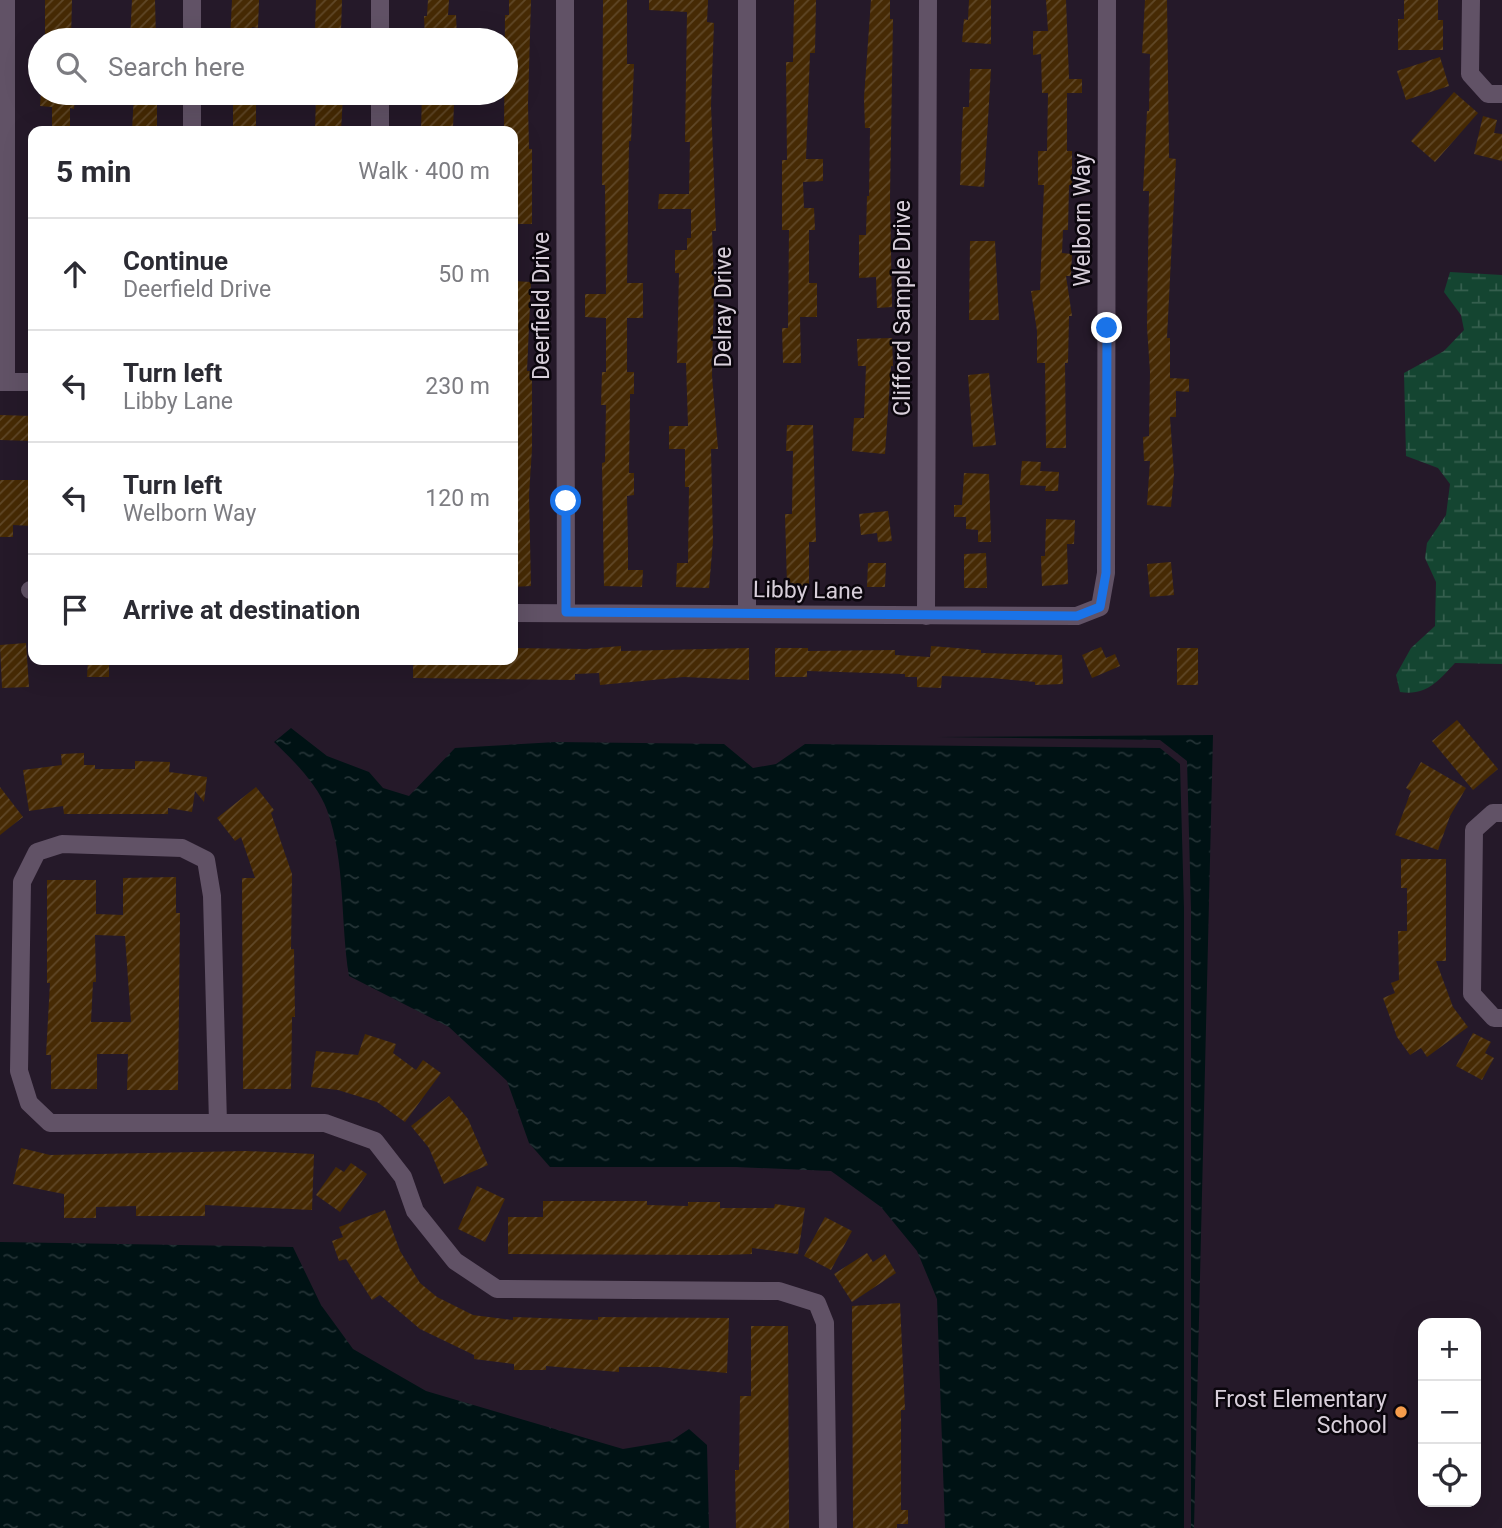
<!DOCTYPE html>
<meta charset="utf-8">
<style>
body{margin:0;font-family:Roboto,sans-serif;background:#f7f7f7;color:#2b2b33}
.controls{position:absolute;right:21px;bottom:21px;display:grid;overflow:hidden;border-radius:14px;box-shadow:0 7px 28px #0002}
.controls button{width:63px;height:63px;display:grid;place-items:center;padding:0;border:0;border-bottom:2px solid #e1e1e2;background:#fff;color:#2b2b33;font:35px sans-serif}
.stop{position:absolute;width:21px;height:21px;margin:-16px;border:5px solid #1a73e8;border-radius:50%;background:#fff}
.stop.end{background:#1a73e8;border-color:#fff;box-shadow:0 2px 7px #0008}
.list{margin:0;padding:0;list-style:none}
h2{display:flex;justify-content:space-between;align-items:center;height:91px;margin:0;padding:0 28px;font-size:30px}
h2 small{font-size:23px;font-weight:400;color:#7c7c81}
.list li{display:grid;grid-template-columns:46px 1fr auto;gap:21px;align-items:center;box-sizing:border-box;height:112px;padding:0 28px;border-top:2px solid #e1e1e2}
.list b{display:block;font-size:26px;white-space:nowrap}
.list p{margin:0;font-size:23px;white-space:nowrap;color:#7c7c81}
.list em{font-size:23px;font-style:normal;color:#7c7c81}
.icon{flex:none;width:38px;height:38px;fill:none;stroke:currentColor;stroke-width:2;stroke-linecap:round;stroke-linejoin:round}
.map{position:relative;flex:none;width:1502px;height:1528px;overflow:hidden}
.search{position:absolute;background:#fff;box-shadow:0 7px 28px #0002;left:28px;top:28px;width:490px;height:77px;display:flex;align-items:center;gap:18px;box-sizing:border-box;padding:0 24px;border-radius:38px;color:#7c7c81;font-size:26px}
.panel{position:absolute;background:#fff;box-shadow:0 7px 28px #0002;left:28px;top:126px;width:490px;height:539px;border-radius:14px}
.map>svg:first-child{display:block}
</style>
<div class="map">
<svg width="1502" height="1528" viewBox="0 0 1502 1528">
<defs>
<pattern id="wetland-marsh" width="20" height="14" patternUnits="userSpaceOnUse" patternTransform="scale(1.75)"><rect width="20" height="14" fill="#144531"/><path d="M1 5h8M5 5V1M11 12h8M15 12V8" fill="none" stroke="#355f4e"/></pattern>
<pattern id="water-ripples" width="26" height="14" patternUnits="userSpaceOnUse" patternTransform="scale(1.75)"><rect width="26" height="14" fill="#001214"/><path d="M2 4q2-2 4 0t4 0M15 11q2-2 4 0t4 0" fill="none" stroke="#243336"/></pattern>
<pattern id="building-hatch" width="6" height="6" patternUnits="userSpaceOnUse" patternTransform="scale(1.75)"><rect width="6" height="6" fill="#462a04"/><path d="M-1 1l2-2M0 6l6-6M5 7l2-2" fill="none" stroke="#604828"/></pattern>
</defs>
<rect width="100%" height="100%" fill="#251929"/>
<path fill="url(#wetland-marsh)" d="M1450,272L1502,275V664L1455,663C1438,681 1427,696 1400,692L1396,675L1411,648L1435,626L1436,582L1425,558L1427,543L1446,515L1450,484L1438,468L1406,456L1404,373L1444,351L1464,330L1461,315L1444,292Z"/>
<path fill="url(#water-ripples)" d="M291,728L327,756L369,772L383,788L409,796L455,748L556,742L724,744L753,768L776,764L805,744L1160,748L1180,764L1184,908V1528H945L937,1299L917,1251L881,1207L831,1171L736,1167H550L529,1143L507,1081L449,1027L349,976C340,921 346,863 327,810C318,785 293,760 274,742Z
M1213,735L1194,1528H1191V908L1187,761L1160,740L936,737Z
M0,1242L293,1247L321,1305L353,1349L426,1391L623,1449L671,1441L689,1429L707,1445L709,1528H0Z"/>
<path fill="url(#building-hatch)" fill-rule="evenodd" d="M45,0H72L71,40H45Z
M132,0H155L156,40H130Z
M232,0H259L258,28L252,27L253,40H230Z
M316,0H342L341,31L315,30Z
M428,0H449L448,15H456L457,38L425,40L424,16H427Z
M509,0H531L528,104L529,149H532V224H513V131H504L505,15H509Z
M603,0H627V64H634L631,141H629L627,283H643V318H627V372H634V394H630L629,473H634V495L627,496L628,552V570H643L642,587L604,586L602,463L605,462L606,405H601L602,372H606V318L585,317V294H606L605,185H602Z
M649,0H708L707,22L714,23L711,105L716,231H712L714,284L712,376L718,449H711L713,541L709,588L676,587L677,563H688L689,487H685V449H669V426H688L686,363H677L679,273H675V250H687V238H691V209H658L659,194H689L690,142H685L687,12L649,10Z
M794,0H816L815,53H810L806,159H823V181L803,182L804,208H814L815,230H809V283H817V317H800L801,363H783L782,328H788L789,230H782V160H787L786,62H793Z
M871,0H890V19H893L890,196L892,307L877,308L876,277L859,278V235H866L867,196H869L870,128H865L864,98Z
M969,0H991V44L962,42L964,19L968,20Z
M1046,0H1066L1069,79H1082V93H1067V151H1072V185H1069L1068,230H1063L1062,253L1072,254L1071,276H1066L1072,316H1069L1068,363H1065L1066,448H1046L1045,363H1037V331L1031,291L1040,290L1044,185H1038V151H1047L1048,93H1042L1041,54L1033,55V31H1048Z
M1145,0H1167L1169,158L1176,159L1167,338H1170V378L1189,379V392L1176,391V417H1170L1174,474L1171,507L1147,505L1150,461H1144L1143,437L1149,436L1150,372L1147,327L1149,191H1143L1147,111H1149L1150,54L1142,53Z
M1404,0H1438V20H1443V50H1398V19H1404Z
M1440,57L1449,86L1406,100L1397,71Z
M970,69H991L984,187L960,185L963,107H969Z
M1454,92L1478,113L1435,162L1411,141Z
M41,93H76L74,109L70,108V131H52V107L40,106Z
M134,93H157V131H132Z
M233,93H256V126H233Z
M422,93H447V105H454L453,128L421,131Z
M316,95L343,96L341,131H315Z
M1483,116L1497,120L1494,133L1502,134V161L1474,154Z
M970,241H995L999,320H969Z
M513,281L531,282L527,371H532V449L529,495L531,586L513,587Z
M892,338L893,366H891L885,454L852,451L854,418H864L866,366H858L857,339Z
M989,373L996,445L973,447L968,375Z
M0,415L33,416V441L0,440Z
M787,425H813L816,542H809V586H787L785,514H792L793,451H786Z
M1022,461L1041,462L1040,471L1059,472L1058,491H1045L1046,486L1020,485Z
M964,473L989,474L991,542H978V530L966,529V517H954V505H962Z
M0,480H33V526L13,525V537H0Z
M888,511L892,541L878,542L877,533L861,535L859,514Z
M1046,519L1075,520L1074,544H1067L1068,584L1042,586L1041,556H1045Z
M986,553L987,588H964V554Z
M1171,562L1174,595L1150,597L1147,564Z
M868,563H886L885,587H867Z
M26,643L29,687L2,688L0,645Z
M621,646V651L749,648V680L684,677L600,685L599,673L575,674V680L413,678V660H513V648L586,649Z
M931,646L981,650V653L1062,655L1063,684L1035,685V682L992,678L942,676L941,688L917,687V677H905V674L807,671V677H775V648H808V651L895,650V655L930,657Z
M1101,647L1106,658L1115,654L1120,666L1092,678L1082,655Z
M1177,648H1198V685H1177Z
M88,660H109V677H87Z
M1457,720L1498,769L1473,790L1432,741Z
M84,753V765H95V769H135V761L170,762L169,772L207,777L204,802L195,791L192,812L168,808V814H64L63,806L29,811L23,770L62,765L61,754Z
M1421,762L1466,788L1450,816L1438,850L1395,835L1411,791L1406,788Z
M0,787L23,817L0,835Z
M256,787L274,810L271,813L292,874L291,949H294L295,1017H292L291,1089H243L242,878H255L241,837L235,841L217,818Z
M1401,859H1446V961H1436L1453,1007L1468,1027L1427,1057L1421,1048L1410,1055L1397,1037L1383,998L1395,993L1391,983L1399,980L1398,931H1407V888H1401Z
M176,877V913H180L178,1090H127L128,1054H97V1089H51V1055H46L50,983H47V880H96V914L123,915V878ZM95,935L125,936L131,1022H91L93,982H96Z
M1473,1033L1491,1042L1485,1053L1494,1058L1482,1080L1456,1066Z
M365,1034L396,1044L393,1053L416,1070L423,1060L441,1073L405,1122L377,1102L338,1090L311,1087L316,1051L358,1055Z
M449,1096L468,1119L488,1165L444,1184L429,1148L411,1126Z
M21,1148L50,1155L246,1151L314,1154L312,1210L205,1205V1216H136V1206L96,1207V1218H64V1194L13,1184Z
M351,1163L367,1174L340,1212L316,1195L336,1167L344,1172Z
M477,1186L505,1199L485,1242L458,1229Z
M543,1201H647V1205L688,1206V1202H720V1208H774L775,1204L805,1208L798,1254L752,1248V1254L720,1255L508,1254V1217H543Z
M385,1210L400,1251L420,1283L437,1297L473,1315L513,1320V1317L598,1320V1317L729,1318L727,1373L659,1367H619V1372L546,1366V1370H514V1364L474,1359V1355L420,1329L380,1295L372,1300L346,1259L339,1261L332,1241L343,1237L339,1227Z
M825,1217L852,1231L831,1270L804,1256Z
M867,1253L873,1262L885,1254L896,1273L852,1302L834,1274Z
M900,1303L905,1410H901V1510H908V1524H897V1528H853L852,1306Z
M751,1326H788L789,1528H736L735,1470H739L740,1396H751Z"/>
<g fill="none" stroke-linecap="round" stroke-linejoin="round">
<path stroke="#615266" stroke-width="18" d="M565,0L566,612
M747,0V613
M1471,0L1470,74L1488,94H1502
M192,40V0
M380,40V0
M192,131V93
M380,131V93
M0,382H33
M6,382V0
M30,590H33
M513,613L1077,616L1100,607L1106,573L1107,0
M926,616L928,0
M1502,813H1493L1474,830L1472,994L1494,1018H1502
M218,1123L212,896L206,860L182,848L62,844L37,852L22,882L19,1071L29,1103L50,1123H325L375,1141L403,1177L415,1211L455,1261L497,1289L779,1291L817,1303L825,1323L828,1528"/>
</g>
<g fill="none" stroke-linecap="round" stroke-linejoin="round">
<path stroke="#1a73e8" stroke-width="9" d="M566,501V612L1077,616L1100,607L1106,573L1107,328"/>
</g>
<circle fill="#f99f4d" stroke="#0b060d" stroke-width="2.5" cx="1401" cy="1412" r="7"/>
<g text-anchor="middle" stroke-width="5" stroke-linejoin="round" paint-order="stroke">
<g font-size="23" fill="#d8cfda" stroke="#0b060d">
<text transform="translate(1082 220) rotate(-90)" y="8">Welborn Way</text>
<text transform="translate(541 306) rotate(-90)" y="8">Deerfield Drive</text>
<text transform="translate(723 307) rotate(-90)" y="8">Delray Drive</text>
<text transform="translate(902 308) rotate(-90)" y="8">Clifford Sample Drive</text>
<text transform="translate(808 590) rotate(1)" y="8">Libby Lane</text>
</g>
<g font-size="23" fill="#d8cfda" stroke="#0b060d" text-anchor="end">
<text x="1387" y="1407">Frost Elementary<tspan x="1387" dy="26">School</tspan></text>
</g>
</g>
</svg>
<div class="controls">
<button>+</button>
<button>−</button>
<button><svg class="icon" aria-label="locate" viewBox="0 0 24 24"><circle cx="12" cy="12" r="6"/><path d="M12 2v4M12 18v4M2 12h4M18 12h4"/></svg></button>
</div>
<div class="stop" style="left:566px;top:501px"></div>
<div class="stop end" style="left:1107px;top:328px"></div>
<div class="search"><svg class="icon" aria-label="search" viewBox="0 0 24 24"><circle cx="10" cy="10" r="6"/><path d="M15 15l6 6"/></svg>Search here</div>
<section class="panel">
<h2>5 min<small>Walk · 400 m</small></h2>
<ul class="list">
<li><svg class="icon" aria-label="ahead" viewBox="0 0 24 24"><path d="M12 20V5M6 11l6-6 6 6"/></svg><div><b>Continue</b><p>Deerfield Drive</p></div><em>50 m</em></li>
<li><svg class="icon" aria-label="left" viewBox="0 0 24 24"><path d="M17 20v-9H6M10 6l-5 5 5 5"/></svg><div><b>Turn left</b><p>Libby Lane</p></div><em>230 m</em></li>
<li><svg class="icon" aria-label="left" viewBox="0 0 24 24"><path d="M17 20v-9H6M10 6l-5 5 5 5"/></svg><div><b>Turn left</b><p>Welborn Way</p></div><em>120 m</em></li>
<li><svg class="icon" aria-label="arrive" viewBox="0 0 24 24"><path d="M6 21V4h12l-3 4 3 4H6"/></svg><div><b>Arrive at destination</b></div></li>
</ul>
</section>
</div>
